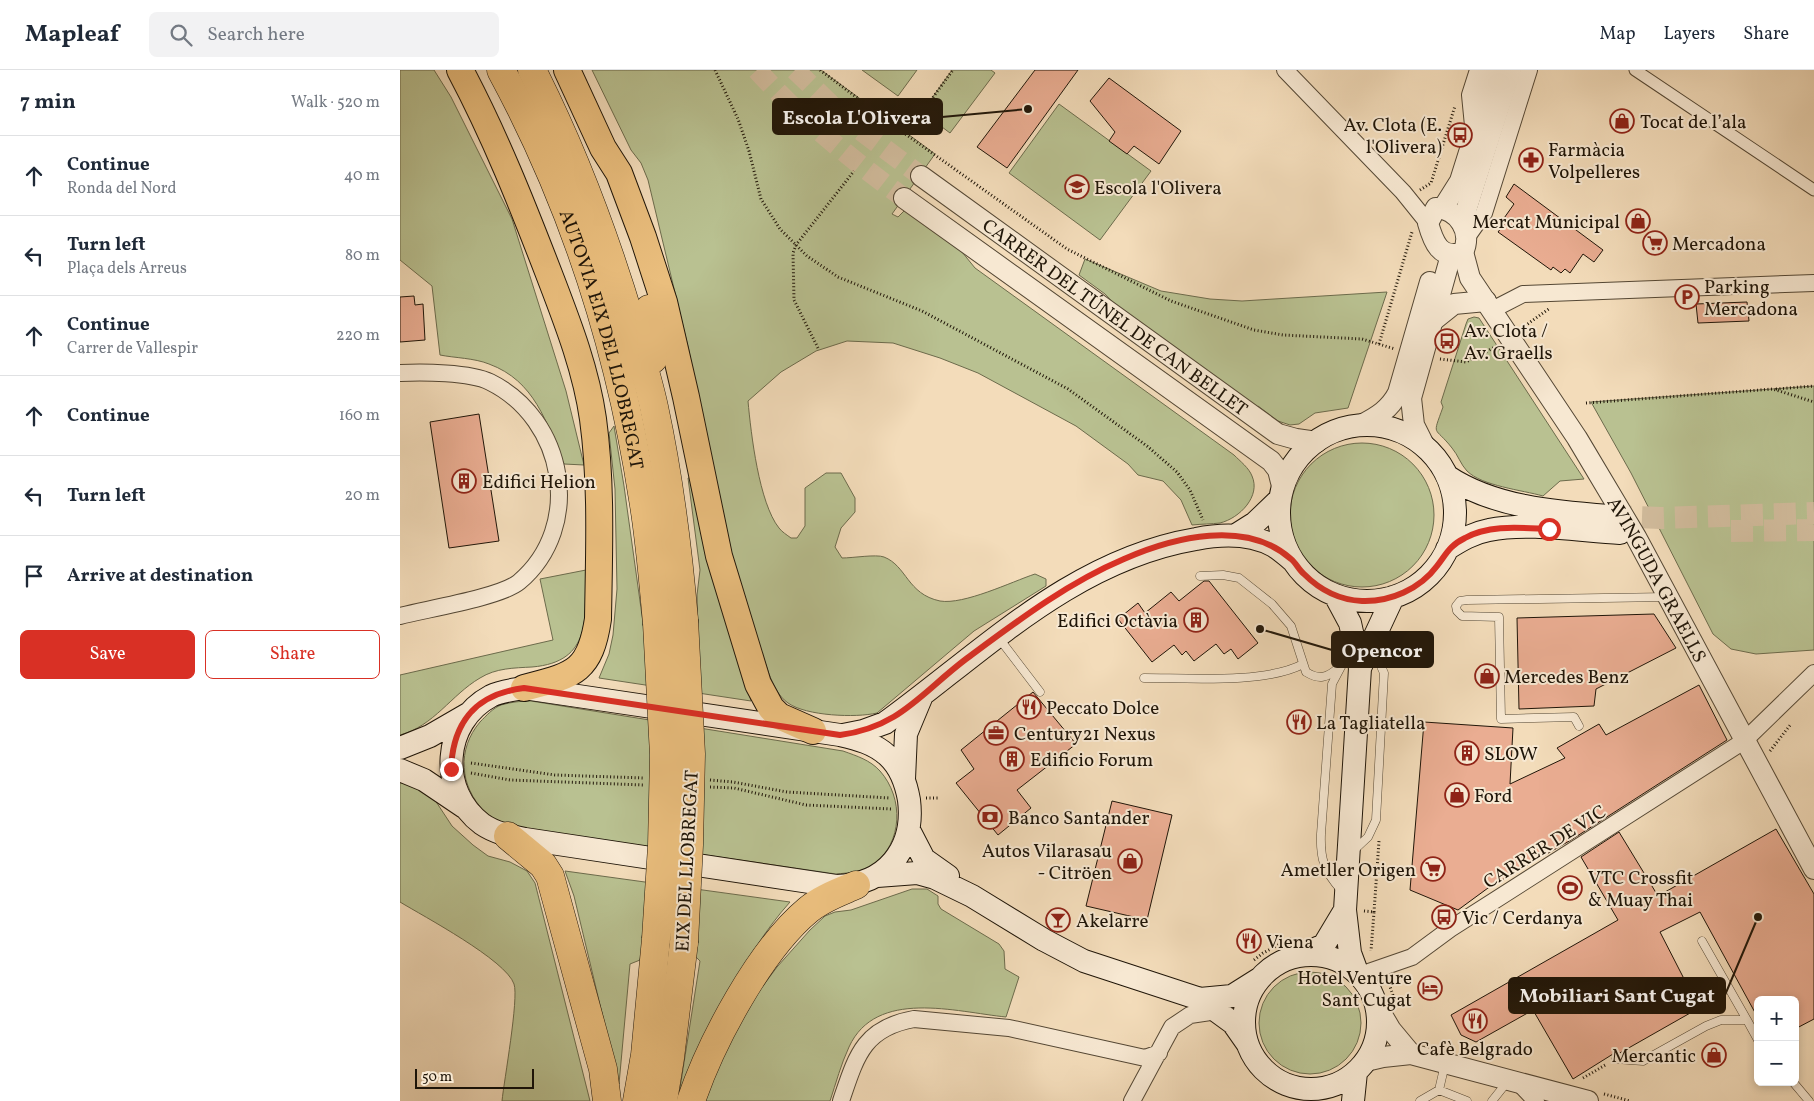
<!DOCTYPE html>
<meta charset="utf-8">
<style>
body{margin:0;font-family:Vollkorn,serif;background:#f2f2f3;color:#1f2937}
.controls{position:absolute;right:15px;bottom:15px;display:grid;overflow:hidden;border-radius:8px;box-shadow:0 2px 8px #0003}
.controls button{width:45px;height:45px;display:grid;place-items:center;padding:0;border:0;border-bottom:1px solid #e0e1e3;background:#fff;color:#1f2937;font:25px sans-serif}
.scale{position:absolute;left:15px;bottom:12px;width:119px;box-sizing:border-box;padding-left:5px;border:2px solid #1f1508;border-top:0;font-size:14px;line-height:18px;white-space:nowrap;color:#1f1508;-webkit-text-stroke:4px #f7e8d2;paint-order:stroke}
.stop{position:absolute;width:15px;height:15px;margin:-11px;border:4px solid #d93025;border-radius:50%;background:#fff}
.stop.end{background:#d93025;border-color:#fff;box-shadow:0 1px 5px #0008}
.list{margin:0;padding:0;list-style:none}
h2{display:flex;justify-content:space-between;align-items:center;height:65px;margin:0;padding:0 20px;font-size:21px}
h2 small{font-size:16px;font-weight:400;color:#747a83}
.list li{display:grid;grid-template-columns:32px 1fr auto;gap:15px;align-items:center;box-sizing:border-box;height:80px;padding:0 20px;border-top:1px solid #e0e1e3}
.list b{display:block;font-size:19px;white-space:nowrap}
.list p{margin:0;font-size:16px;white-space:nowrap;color:#747a83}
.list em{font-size:16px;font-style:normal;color:#747a83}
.actions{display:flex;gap:10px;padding:15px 20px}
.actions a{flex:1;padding:11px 0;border:1px solid #d93025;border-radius:8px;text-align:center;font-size:18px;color:#d93025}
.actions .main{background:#d93025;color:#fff}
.icon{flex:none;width:28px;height:28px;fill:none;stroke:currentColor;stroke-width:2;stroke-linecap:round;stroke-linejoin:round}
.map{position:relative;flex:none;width:1414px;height:1031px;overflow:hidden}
header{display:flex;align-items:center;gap:30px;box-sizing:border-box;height:70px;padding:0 25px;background:#fff;border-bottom:1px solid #e0e1e3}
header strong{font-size:24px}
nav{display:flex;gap:28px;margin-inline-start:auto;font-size:18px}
.search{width:350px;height:45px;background:#f2f2f3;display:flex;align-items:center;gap:12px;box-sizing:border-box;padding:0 18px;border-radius:8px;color:#747a83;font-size:19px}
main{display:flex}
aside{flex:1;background:#fff}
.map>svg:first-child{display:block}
</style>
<header>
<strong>Mapleaf</strong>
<div class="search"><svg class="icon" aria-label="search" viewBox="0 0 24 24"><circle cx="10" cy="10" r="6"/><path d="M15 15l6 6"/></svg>Search here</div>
<nav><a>Map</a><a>Layers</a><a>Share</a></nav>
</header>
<main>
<aside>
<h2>7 min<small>Walk · 520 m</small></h2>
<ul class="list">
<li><svg class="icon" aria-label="ahead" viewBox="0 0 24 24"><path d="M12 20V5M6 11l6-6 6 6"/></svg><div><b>Continue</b><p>Ronda del Nord</p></div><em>40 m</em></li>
<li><svg class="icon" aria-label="left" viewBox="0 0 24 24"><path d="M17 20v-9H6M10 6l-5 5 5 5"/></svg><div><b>Turn left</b><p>Plaça dels Arreus</p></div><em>80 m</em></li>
<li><svg class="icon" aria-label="ahead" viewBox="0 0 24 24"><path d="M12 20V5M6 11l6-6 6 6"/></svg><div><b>Continue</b><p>Carrer de Vallespir</p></div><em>220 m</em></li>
<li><svg class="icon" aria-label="ahead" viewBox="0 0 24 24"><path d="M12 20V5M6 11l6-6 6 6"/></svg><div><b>Continue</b></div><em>160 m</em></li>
<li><svg class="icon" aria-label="left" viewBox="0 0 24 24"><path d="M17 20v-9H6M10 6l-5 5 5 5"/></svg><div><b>Turn left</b></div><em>20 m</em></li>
<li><svg class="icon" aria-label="arrive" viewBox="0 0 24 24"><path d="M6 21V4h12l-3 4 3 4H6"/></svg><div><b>Arrive at destination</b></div></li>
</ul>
<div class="actions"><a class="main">Save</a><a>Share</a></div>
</aside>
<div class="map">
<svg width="1414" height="1031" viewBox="0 0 1414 1031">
<rect width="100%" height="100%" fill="#f3dcba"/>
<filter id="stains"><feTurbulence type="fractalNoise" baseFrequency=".004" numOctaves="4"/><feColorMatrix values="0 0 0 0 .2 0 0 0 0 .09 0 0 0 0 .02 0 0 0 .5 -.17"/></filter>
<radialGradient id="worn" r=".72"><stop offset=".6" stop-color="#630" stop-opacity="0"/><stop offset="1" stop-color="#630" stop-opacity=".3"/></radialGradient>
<path fill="#b9c191" stroke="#6c6b4c" d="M0,0H34L51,27L112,149L166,321L184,395L164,394C146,352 135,311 89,294C74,288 55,288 40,285L32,216L0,190Z
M192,0H421L535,84L492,144L498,147L505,140L562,182L575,198L834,385C840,391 849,398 852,406C861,426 840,448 820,453C812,454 801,454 792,455L781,430L763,411L738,405L728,394L676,356L578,303L540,288L493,273L447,271L416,281L381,302L348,331C351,364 359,433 379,458C382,462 387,465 391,468H397L405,456V418L426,403H441L455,428V442L441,458L435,477L442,488C453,488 476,484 484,487C507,496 507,524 540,531C564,535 611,512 635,504L646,509V516L574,561L477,643C456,648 406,646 388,633C378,626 373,614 369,604L322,464L289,281L248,110L241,93L231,80Z
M462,0H517L498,26Z
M552,0H591L595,3L550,63L522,42Z
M659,34L751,101L700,170L609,103Z
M685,189L761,221L810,229L842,231L987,222L948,338L915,343L899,354L890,355L878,351L858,336L854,340L727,247L705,224L679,205Z
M1074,247L1079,248L1184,409L1160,411L1143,426C1122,420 1082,416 1067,401C1061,395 1058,385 1052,378C1034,355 1032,368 1043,337L1041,332L1066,254L1068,249Z
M1414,316V580L1356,584L1331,579L1313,564L1231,403L1191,332Z
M214,356L224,416L244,560L298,563L297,525L300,500L288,408L293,407L351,631L199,608L209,584L213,565L217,519L215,419L209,363Z
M890 445a72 72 0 1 1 144 0a72 72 0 1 1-144 0Z
M186,500C185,546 193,592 132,597C114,598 96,598 80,608C51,625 34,656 0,665V605L153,570L140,509Z
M131,631L443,681C457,686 470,690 480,701C504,728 503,773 473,795C464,802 447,803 436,804L119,758C107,754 94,751 85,742C59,716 57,679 80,652C86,646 93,638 101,635C111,632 121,631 131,631Z
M0,713H11L31,724L52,756L73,775L88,786L110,792L127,801L135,813L190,1031H102C104,1011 119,928 114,914C106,890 23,846 0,832Z
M165,801L390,832C339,889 311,963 278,1031L300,891L294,885V872L244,868L240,890L230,894L219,1014L174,826Z
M512,819H527L538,826V834L541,839L599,874L604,881L605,899L619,907L606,947C556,942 476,918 449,977C441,994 436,1013 430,1031H301L319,986L357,924L377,897L410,860L425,846L435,842L451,840Z
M859 953a51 51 0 1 1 102 0a51 51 0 1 1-102 0Z"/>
<path fill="#eaad92" stroke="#1f1508" d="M635,0H678L607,98L577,77Z
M709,8L781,61L759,94L734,76L727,84L709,71L715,62L690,31Z
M1114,114L1203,180L1194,192L1183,184L1170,203L1165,199L1161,203L1153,197L1151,200L1098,162L1105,153L1102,151L1114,134L1106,127Z
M14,226L15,235L23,234L25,270L0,272V227Z
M1347,232L1349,251L1298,253L1296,234Z
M79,344L99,471L49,478L30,352Z
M804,511H809L858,573L838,589L831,579L824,584L816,574L794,591L786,581L782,585L774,575L752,592L718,549L738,533L745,543L771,522L779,531Z
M1254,544L1276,578L1196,619L1194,636L1119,639L1117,548Z
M1299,615L1327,670L1171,770L1088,818L1058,840L1010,820L1024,652L1113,658L1110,714L1165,688L1157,678L1199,654L1206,665Z
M633,622L676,674L617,720L631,738L598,765L556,713L574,699L561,680Z
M712,731L772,745L747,850L686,836Z
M1376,759L1414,824V949L1395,959V930H1358V948L1300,842L1260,862L1299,938L1218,984H1213L1173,1009L1133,940L1076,972L1061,965L1051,945L1218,850L1181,787L1219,762L1258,826Z"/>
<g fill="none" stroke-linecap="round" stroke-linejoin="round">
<path stroke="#d3be9f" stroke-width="20" stroke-dasharray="20 10" stroke-linecap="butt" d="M357,0C401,49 451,89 504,128
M395,0L448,51L521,106"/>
<path stroke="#d3be9f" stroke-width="22" stroke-dasharray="22 11" stroke-linecap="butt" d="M1209,446L1261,448L1414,443
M1331,461L1414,460"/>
<g stroke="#544734" stroke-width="9">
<path id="service" d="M800,506L823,505L839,508L872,534L891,556L906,602C919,610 927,608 938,598
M598,567L640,622
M744,608C787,608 866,614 903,594
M1179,656L1174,647L1101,649L1099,547L1062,546L1057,541L1056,536L1060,531L1067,530L1267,527
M953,781L968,767L976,750L984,603L974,581
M941,820C924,801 920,789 921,764L932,614L950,580
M1347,950L1358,970
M1216,989L1243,991L1306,956L1321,950H1347L1302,871
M1393,1012L1409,1031
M1039,1020L1045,994
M1020,1031L1039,1020L1067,1031
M1092,1031L1108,1011"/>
</g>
<g stroke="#544734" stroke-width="13">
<path id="pedestrian" d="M1235,0L1414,120"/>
</g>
<g stroke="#544734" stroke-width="18">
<path id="minor" d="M885,0L1003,122L1028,153
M1074,66L1070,25L1078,0
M1067,167L1084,143L1129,0
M1092,240L1123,224L1414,213
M0,303C22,302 70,302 90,312C165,349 185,456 119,512C101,527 27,539 0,546
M960,905L1012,887L1050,859L1344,671L1414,603
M1119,1013L1136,1031
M441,1031C456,987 463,958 514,949L609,958L745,988L759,983
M732,1031L772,957L790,945L817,941"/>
</g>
<g stroke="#544734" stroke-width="22">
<g id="tertiary">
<path id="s1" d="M521,106L878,364L896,369L917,372"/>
<path d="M504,128L871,391L878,400L882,416"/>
<path d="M1036,138C1058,139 1073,162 1063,182C1040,191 1033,171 1028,153Z"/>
<path d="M1043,138L1060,111L1095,0"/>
<path d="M1062,153L1111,0"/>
<path id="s2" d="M1063,182L1070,208L1177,368L1236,467L1414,799"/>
<path d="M1034,250L1054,234L1086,231"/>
<path d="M961,355C977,347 990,339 998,323L1030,212"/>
<path d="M1025,377L1014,355L1011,328L1051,185"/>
<path d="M978,938L991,960L1011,984"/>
<path d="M966,991L983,987L1011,984L1188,1031"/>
</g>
</g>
<g stroke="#1f1508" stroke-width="24">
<path id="secondary" d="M879 443a88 88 0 1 1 176 0a88 88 0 1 1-176 0Z
M1047,406C1093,437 1155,442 1209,446
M836,465L855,453L880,429
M1047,479C1061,470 1073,463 1089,460C1126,452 1181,461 1220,463
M935,525L950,553L960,598L945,840L950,883L957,902
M960,598L993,527
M124,618L440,665C457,669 474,673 488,686C501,698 506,713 509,730C515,779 486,815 436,816L125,769C110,766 95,763 82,754C38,721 42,652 91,626C101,621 113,620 124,618Z
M443,665L463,661L485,653C583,582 672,490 796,469C821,464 850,463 874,476C880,480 886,485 892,490
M0,678L30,666L68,644
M0,700L24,710L64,737
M504,709L506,664L521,628
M509,760L524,789L548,806
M477,806L517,803L535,808L572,826L644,870L684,891L800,929L833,953L847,973
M904,884L924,875L945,840
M844 952a67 67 0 1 1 134 0a67 67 0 1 1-134 0Z
M800,929L832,926L859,909
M953,1031L956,1002"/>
</g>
<g stroke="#1f1508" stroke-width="28">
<path id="trunk" d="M60,0C95,66 122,134 149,204C167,251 186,299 193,349C202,415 199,482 198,549C190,603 173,605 124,618
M167,0L203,78L219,103L243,167L264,232L286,327L319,486L358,614L371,638L379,646L413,661"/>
</g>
<g stroke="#1f1508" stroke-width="29">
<g id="motorway">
<path id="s3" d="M101,0C173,133 220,280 243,429C250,470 253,511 257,553"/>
<path d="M132,0C173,81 205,166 231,253C239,281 248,309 254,337C269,407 278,479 284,550"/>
<path d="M249,239L253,289"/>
<path d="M108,766L143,795L150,806L203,999L207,1031"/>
<path d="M237,1031L245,985L256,869"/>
<path d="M263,1031L270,988L284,872"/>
<path d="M291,1031C311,972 360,880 408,840C422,828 440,822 456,815"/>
</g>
</g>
<path stroke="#1f1508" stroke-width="3" stroke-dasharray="1 2.5" stroke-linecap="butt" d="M315,0L338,49L349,81L361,129L380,159L407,186L438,207L522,241L668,319L747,376L777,402L790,420L803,450
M420,0L499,59
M497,58L667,179L771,231L854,260L883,265L962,269L995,279
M506,64L553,0
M1020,120L1031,113L1055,36
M1122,258L1150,238
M979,274L1012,162
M418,278L394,230L393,183L396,175L454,101
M1040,289L1066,292L1097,276
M1376,319L1414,316
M1186,333L1373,319L1414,332
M991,573H998
M1370,681L1391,654
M71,693L155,705L244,708
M71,703L110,710L244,715
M310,710L333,712L387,722L490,728
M310,717L334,718L406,735L491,739
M526,728H538
M964,841L974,842L971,881
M974,842L979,771
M854,890L863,883L892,868
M988,911L995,931
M1183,1008L1207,994
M1204,1024L1230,1031"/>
<use href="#service" stroke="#f7e8d2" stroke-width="8"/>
<use href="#pedestrian" stroke="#f7e8d2" stroke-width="11"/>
<use href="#minor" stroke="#f7e8d2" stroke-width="16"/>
<use href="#tertiary" stroke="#f7e8d2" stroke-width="20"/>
<use href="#secondary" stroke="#f7e8d2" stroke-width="22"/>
<use href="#trunk" stroke="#eabe7d" stroke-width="26"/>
<use href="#motorway" stroke="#eabe7d" stroke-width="28"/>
<g stroke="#1f1508" stroke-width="29" stroke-linecap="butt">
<path id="motorway-bridge" d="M256,869L262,776L264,685L257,553
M284,872L289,775L291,684L284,550"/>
</g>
<use href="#motorway-bridge" stroke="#eabe7d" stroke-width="28"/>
</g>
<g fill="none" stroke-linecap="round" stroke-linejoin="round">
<path stroke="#d93025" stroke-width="6" d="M51,699C53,651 76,624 124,618L440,665C500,657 521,623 566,589C616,552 667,513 724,489C774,467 846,449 891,489C896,493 899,500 904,504C920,520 940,530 962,531C990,532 1020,519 1037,496C1047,483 1049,476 1065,468C1090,454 1122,458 1149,459"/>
</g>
<defs>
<g id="shop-ring" transform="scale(1.25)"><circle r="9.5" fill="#f7e8d2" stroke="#8f2418" stroke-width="1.5"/><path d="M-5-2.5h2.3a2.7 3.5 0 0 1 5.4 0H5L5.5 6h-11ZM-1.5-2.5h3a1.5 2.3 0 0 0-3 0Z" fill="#8f2418"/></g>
<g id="bus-ring" transform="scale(1.25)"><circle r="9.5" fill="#f7e8d2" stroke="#8f2418" stroke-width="1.5"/><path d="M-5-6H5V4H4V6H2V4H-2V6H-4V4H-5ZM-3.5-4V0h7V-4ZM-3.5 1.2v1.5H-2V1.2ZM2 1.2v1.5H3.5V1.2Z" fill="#8f2418"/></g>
<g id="pharmacy-ring" transform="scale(1.25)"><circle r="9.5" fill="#f7e8d2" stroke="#8f2418" stroke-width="1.5"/><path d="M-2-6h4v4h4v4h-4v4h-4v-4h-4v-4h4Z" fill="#8f2418"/></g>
<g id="school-ring" transform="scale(1.25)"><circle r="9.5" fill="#f7e8d2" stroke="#8f2418" stroke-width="1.5"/><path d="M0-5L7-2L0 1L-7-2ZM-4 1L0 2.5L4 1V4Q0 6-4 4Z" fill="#8f2418"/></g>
<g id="supermarket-ring" transform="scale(1.25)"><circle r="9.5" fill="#f7e8d2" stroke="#8f2418" stroke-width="1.5"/><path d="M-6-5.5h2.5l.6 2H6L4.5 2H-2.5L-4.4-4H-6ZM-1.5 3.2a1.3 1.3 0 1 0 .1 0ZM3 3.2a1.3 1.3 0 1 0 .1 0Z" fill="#8f2418"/></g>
<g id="parking-ring" transform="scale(1.25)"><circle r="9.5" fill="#f7e8d2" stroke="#8f2418" stroke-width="1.5"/><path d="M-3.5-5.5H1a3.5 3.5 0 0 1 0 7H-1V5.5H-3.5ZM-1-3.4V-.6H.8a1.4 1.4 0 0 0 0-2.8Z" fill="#8f2418"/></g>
<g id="building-ring" transform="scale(1.25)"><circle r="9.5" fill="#f7e8d2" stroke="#8f2418" stroke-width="1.5"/><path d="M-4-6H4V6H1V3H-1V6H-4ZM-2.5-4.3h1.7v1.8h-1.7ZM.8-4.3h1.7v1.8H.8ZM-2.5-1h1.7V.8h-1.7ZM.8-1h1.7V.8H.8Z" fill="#8f2418"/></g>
<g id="restaurant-ring" transform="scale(1.25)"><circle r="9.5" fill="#f7e8d2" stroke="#8f2418" stroke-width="1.5"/><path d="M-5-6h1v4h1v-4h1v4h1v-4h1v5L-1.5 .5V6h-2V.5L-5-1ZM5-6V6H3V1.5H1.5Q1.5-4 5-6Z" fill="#8f2418"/></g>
<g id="office-ring" transform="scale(1.25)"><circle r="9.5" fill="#f7e8d2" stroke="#8f2418" stroke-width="1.5"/><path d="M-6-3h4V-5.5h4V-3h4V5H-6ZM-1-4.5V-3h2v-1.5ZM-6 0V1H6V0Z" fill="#8f2418"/></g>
<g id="bank-ring" transform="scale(1.25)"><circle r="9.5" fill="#f7e8d2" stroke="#8f2418" stroke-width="1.5"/><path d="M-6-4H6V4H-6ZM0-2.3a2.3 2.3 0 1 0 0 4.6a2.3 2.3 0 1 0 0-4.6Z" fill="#8f2418"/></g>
<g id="stadium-ring" transform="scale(1.25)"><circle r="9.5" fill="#f7e8d2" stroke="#8f2418" stroke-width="1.5"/><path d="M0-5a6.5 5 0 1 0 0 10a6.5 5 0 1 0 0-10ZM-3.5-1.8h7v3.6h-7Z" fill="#8f2418"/></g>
<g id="bar-ring" transform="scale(1.25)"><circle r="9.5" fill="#f7e8d2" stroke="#8f2418" stroke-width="1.5"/><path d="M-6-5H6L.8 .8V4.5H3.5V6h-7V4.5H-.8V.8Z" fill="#8f2418"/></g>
<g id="hotel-ring" transform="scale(1.25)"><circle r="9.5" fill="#f7e8d2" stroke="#8f2418" stroke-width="1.5"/><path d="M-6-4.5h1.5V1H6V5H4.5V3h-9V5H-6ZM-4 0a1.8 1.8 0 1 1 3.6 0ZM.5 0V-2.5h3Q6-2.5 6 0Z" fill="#8f2418"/></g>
</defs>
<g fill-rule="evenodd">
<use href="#shop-ring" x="1222" y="51"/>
<use href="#bus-ring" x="1060" y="65"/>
<use href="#pharmacy-ring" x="1131" y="90"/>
<use href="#school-ring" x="677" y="117"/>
<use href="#shop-ring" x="1238" y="151"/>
<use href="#supermarket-ring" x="1255" y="173"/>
<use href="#parking-ring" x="1287" y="227"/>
<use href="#bus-ring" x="1047" y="271"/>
<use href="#building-ring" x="64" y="411"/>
<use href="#building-ring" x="796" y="550"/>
<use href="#shop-ring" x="1087" y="606"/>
<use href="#restaurant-ring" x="629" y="637"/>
<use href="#restaurant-ring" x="899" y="652"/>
<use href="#office-ring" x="596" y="663"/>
<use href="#building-ring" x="1067" y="683"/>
<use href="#building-ring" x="612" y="689"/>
<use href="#shop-ring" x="1057" y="725"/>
<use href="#bank-ring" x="590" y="747"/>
<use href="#shop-ring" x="730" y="791"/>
<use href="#supermarket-ring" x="1033" y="799"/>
<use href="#stadium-ring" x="1170" y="818"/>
<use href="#bus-ring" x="1044" y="847"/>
<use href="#bar-ring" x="658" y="850"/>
<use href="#restaurant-ring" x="849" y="871"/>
<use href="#hotel-ring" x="1030" y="918"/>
<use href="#restaurant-ring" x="1075" y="951"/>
<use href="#shop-ring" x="1314" y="985"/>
</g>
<g text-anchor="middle" stroke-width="4" stroke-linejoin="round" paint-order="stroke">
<g font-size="19" fill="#1f1508" stroke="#f7e8d2" text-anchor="start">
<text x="1240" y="58">Tocat de l’ala</text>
<text x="1042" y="61" text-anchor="end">Av. Clota (E.<tspan x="1042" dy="22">l'Olivera)</tspan></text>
<text x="1148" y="86">Farmàcia<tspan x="1148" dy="22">Volpelleres</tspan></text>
<text x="694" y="124">Escola l'Olivera</text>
<text x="1220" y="158" text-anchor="end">Mercat Municipal</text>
<text x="1272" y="180">Mercadona</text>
<text x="1304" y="223">Parking<tspan x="1304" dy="22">Mercadona</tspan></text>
<text x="1064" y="267">Av. Clota /<tspan x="1064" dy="22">Av. Graells</tspan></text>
<text x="82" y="418">Edifici Helion</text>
<text x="778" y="557" text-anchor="end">Edifici Octàvia</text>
<text x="1104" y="613">Mercedes Benz</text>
<text x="646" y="644">Peccato Dolce</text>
<text x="916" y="659">La Tagliatella</text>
<text x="614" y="670">Century21 Nexus</text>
<text x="1084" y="690">SLOW</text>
<text x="630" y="696">Edificio Forum</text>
<text x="1074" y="732">Ford</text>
<text x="608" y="754">Banco Santander</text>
<text x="712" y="787" text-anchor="end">Autos Vilarasau<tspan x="712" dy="22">- Citröen</tspan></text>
<text x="1016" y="806" text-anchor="end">Ametller Origen</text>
<text x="1188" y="814">VTC Crossfit<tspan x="1188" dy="22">&amp; Muay Thai</tspan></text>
<text x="1062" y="854">Vic / Cerdanya</text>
<text x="676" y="857">Akelarre</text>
<text x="866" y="878">Viena</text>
<text x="1012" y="914" text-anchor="end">Hotel Venture<tspan x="1012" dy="22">Sant Cugat</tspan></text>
<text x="1075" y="985" text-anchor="middle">Cafè Belgrado</text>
<text x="1296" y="992" text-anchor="end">Mercantic</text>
</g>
<g font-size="19" fill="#1f1508" stroke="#f7e8d2">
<text dy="7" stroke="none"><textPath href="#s1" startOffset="240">CARRER DEL TÚNEL DE CAN BELLET</textPath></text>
<text dy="7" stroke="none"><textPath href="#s3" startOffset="289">AUTOVIA EIX DEL LLOBREGAT</textPath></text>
<text dy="7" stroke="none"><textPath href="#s2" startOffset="382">AVINGUDA GRAELLS</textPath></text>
<text transform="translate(1144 776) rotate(-32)" y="7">CARRER DE VIC</text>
<text transform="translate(286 791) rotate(-87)" y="7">EIX DEL LLOBREGAT</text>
</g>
</g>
<path fill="none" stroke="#1f1508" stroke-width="2" d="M628 39L542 47M860 559L932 580M1358 847L1325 925"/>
<g fill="#1f1508" stroke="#f7e8d2" stroke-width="2">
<circle cx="628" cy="39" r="5"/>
<circle cx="860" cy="559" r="5"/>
<circle cx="1358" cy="847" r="5"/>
</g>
<g fill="#1f1508" stroke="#1f1508" stroke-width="2">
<rect x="373" y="29" width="169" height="35" rx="5"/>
<rect x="932" y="562" width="101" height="35" rx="5"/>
<rect x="1109" y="908" width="216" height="35" rx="5"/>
</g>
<g font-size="20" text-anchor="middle" font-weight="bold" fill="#fff">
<text x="457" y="54">Escola L'Olivera</text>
<text x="982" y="587">Opencor</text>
<text x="1217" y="932">Mobiliari Sant Cugat</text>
</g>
<rect width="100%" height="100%" filter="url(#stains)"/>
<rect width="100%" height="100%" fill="url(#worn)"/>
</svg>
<div class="controls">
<button>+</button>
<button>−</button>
</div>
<div class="scale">50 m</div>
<div class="stop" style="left:1149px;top:459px"></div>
<div class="stop end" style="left:51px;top:699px"></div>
</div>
</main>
